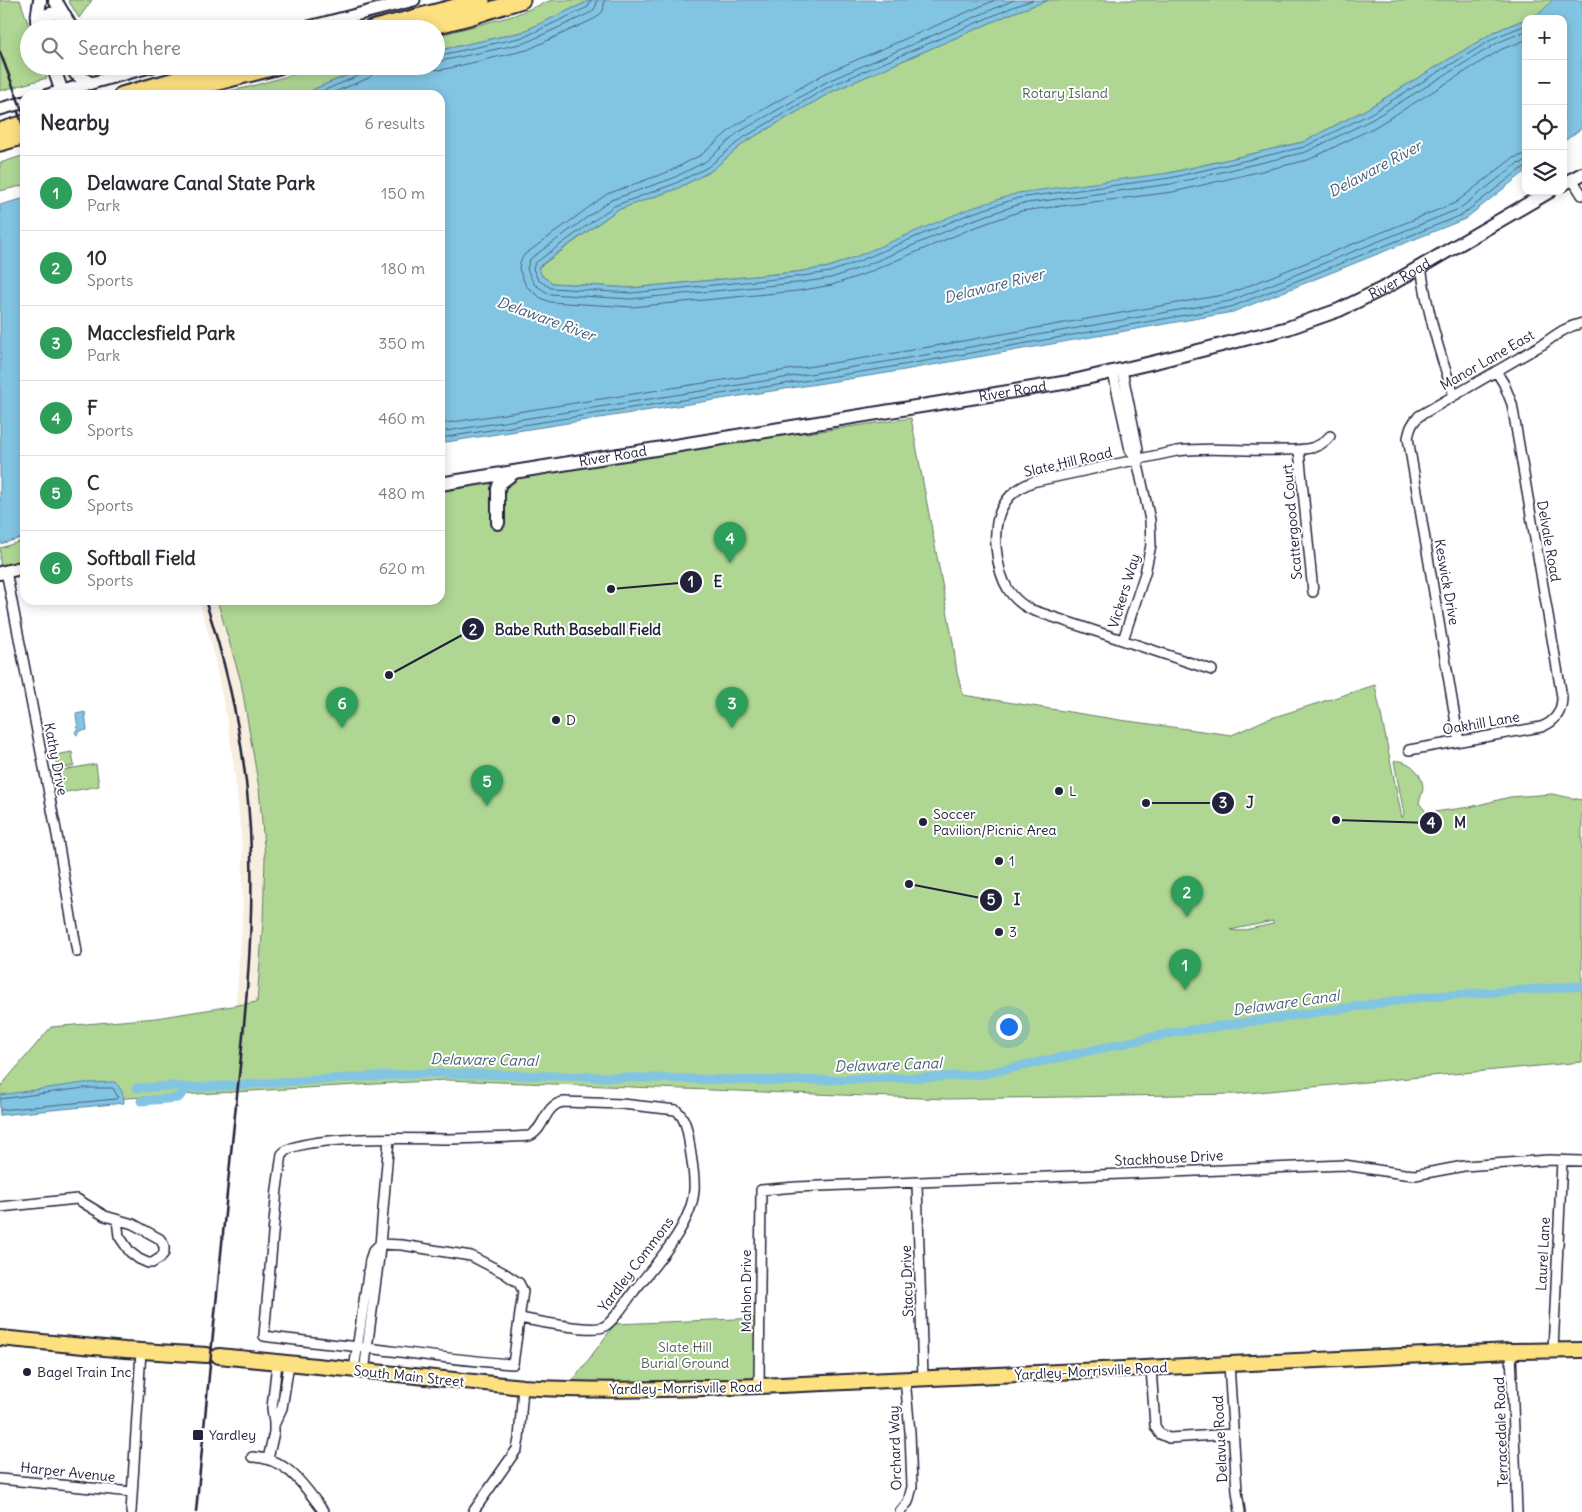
<!DOCTYPE html>
<meta charset="utf-8">
<style>
body{margin:0;font-family:Delius,sans-serif;background:#f2f2f3;color:#2b2b33}
.controls{position:absolute;right:15px;top:15px;display:grid;overflow:hidden;border-radius:10px;box-shadow:0 2px 12px #0003}
.controls button{width:45px;height:45px;display:grid;place-items:center;padding:0;border:0;border-bottom:1px solid #e1e1e2;background:#fff;color:#2b2b33;font:25px sans-serif}
.you{position:absolute;left:1008px;top:1026px;width:18px;height:18px;margin:-12px;border:4px solid #fff;border-radius:50%;background:#1a73e8;box-shadow:0 0 0 8px #1a73e833}
.badge{display:grid;place-items:center;width:32px;height:32px;border-radius:50%;background:#22223b;color:#fff;font-size:16px;font-weight:700}
.pin{position:absolute;translate:-50% -41px;filter:drop-shadow(0 1px 2px #0008)}
.pin::after{content:'';position:absolute;top:26px;width:18px;height:15px;background:inherit;clip-path:polygon(0 0,100% 0,50% 100%)}
.list{margin:0;padding:0;list-style:none}
h2{display:flex;justify-content:space-between;align-items:center;height:65px;margin:0;padding:0 20px;font-size:21px}
h2 small{font-size:16px;font-weight:400;color:#7c7c81}
.list li{display:grid;grid-template-columns:32px 1fr auto;gap:15px;align-items:center;box-sizing:border-box;height:75px;padding:0 20px;border-top:1px solid #e1e1e2}
.list b{display:block;font-size:19px;white-space:nowrap}
.list p{margin:0;font-size:16px;white-space:nowrap;color:#7c7c81}
.list em{font-size:16px;font-style:normal;color:#7c7c81}
.icon{flex:none;width:28px;height:28px;fill:none;stroke:currentColor;stroke-width:2;stroke-linecap:round;stroke-linejoin:round}
.map{position:relative;flex:none;width:1582px;height:1512px;overflow:hidden}
.search{position:absolute;background:#fff;box-shadow:0 2px 12px #0003;left:20px;top:20px;width:425px;height:55px;display:flex;align-items:center;gap:12px;box-sizing:border-box;padding:0 18px;border-radius:28px;color:#7c7c81;font-size:19px}
.panel{position:absolute;background:#fff;box-shadow:0 2px 12px #0003;left:20px;top:90px;width:425px;height:515px;border-radius:15px}
.map>svg:first-child{display:block}
</style>
<div class="map">
<svg width="1582" height="1512" viewBox="0 0 1582 1512">
<rect width="100%" height="100%" fill="#fff"/>
<filter id="ink" filterUnits="userSpaceOnUse"><feTurbulence type="fractalNoise" baseFrequency=".02" numOctaves="2"/><feDisplacementMap in="SourceGraphic" scale="10" xChannelSelector="R" yChannelSelector="G"/><feConvolveMatrix kernelMatrix="1 2 1 2 8 2 1 2 1" color-interpolation-filters="sRGB"/></filter>
<g filter="url(#ink)">
<path fill="#f7eee0" d="M199,600H217L241,682L259,788L265,857L263,921L252,1064L229,1062L236,1004L242,923L243,857L237,792L229,731L213,651Z"/>
<path fill="#afd693" stroke="#687c67" fill-rule="evenodd" d="M0,0H20L30,29L29,66H43L47,78L0,91Z
M68,0H92L79,18Z
M552,0H591L522,32L436,51V36L512,16Z
M1049,0H1553L1540,13L1494,32L1365,110L1303,142L1169,173L855,257L829,267L796,272L631,288L552,283L542,276L538,268L617,210L676,189L711,171L745,142L833,91L1015,12Z
M323,66H371L321,86L302,95H208L245,88Z
M25,155V185L0,191V163Z
M911,418L953,642L957,673L963,695L1120,720L1232,735L1265,720L1375,685L1402,818L1404,814L1394,761C1408,759 1422,772 1423,787C1423,792 1420,798 1419,803L1427,813L1470,807L1510,797L1552,794L1582,800V1062L1237,1094L947,1099L446,1080L127,1098L0,1115V1087L51,1027L156,1018L257,1002L263,921L265,857L259,788L241,682L217,600H440V489L514,479L515,476L807,429V433ZM1273,921V924L1240,931L1230,930Z
M25,540V567L0,573V548Z
M72,752L74,766L57,769L55,755Z
M96,764L99,786L61,793L57,771Z
M760,1318L759,1386L566,1390L615,1324Z"/>
<path fill="#82c5e3" stroke="#5c84a0" d="M591,0H1049L1015,12L833,91L745,142L711,171L676,189L617,210L538,267L542,276L552,283L631,288L796,272L829,267L855,257L966,210L1018,193L1169,173L1303,142L1365,110L1494,32L1526,19V171L1465,219L1233,312L887,373L440,443V95H302L321,86L371,66H436V51L522,32Z
M1553,0H1582V128L1563,142V19H1527L1540,13Z
M25,198V537L0,544V205Z
M85,712L87,730L80,731L77,735L75,732L78,729L76,714Z
M115,1082C121,1088 124,1095 124,1103L0,1115V1095L84,1083Z"/>
<g fill="none" stroke-linecap="round" stroke-linejoin="round">
<path stroke="#48637e" stroke-width="1" d="M995,0L824,74L735,126L701,155L668,172L607,194L524,255L520,262L519,269L526,286L541,298L550,302L632,307L797,291L832,285L862,275L973,228L1021,211L1173,192L1308,160L1375,127L1502,49L1526,40
M1014,0L828,81L739,132L705,162L671,179L611,200L530,259L527,269L534,284L549,294L631,299L797,283L831,278L860,268L970,221L1020,204L1171,184L1306,152L1371,120L1499,42L1526,31
M1033,0L1013,7L830,86L743,138L708,167L674,184L614,206L535,263L533,269L538,280L551,288L631,293L796,277L830,272L857,262L967,215L1018,198L1170,178L1304,147L1368,115L1496,37L1526,25
M436,56L524,37L588,7L591,0
M436,62L525,43L592,12L596,6L597,0
M426,66L433,69L441,70L527,50L596,18L603,11L605,0
M313,95L365,73L368,70L369,66
M327,95L369,78L374,73L375,66
M440,424L884,355L1228,294L1455,203L1513,158L1526,154
M440,432L885,362L1230,301L1459,209L1517,164L1526,162
M440,438L886,368L1231,307L1462,215L1521,169L1526,168
M0,1099L84,1088H113L118,1097L116,1099L0,1110"/>
<path stroke="#82c5e3" stroke-width="9" d="M137,1088L174,1086L188,1088L429,1073L786,1081L937,1077L984,1074L1171,1033L1423,997L1582,986
M141,1101L178,1098L188,1088"/>
<g stroke="#22223b" stroke-width="12">
<path id="minor" d="M1572,179L1582,195
M1421,266C1427,311 1439,353 1454,395
M1122,370L1138,449L1137,460L1150,520L1151,545L1145,573L1123,640
M1113,373L1130,450L1137,460
M1299,450L1313,592
M6,571L57,835L77,952
M1212,670L1032,610C1023,606 1015,599 1009,591C996,571 990,527 1003,506C1009,494 1020,487 1032,482L1177,451C1212,446 1248,452 1284,450C1293,450 1303,450 1311,448C1319,446 1325,442 1330,436
M1459,741L1408,438C1410,428 1412,423 1419,416L1543,344C1557,334 1566,327 1582,323
M1409,750L1541,727C1555,722 1562,712 1562,697L1512,404L1504,384L1496,371
M917,1183L923,1378
M0,1207L77,1199L105,1216L133,1224L160,1239L164,1246V1253L160,1258L152,1263H148L139,1259L130,1252L119,1236L117,1220
M1553,1350L1562,1160
M1511,1351L1517,1512
M1229,1364L1237,1491L1240,1512
M1151,1368L1155,1426L1160,1434L1169,1438L1233,1434
M354,1370L370,1260L373,1251L380,1244L402,1245L471,1256L504,1273L519,1283L523,1291L513,1364C464,1361 416,1354 368,1348C333,1344 299,1341 264,1336L277,1189L282,1154C297,1134 419,1139 448,1139C475,1138 502,1138 529,1136C545,1130 544,1104 564,1102L622,1104L676,1110C687,1119 688,1135 690,1148C692,1162 695,1176 694,1190C692,1225 656,1263 635,1290C628,1299 612,1324 603,1327C590,1332 535,1321 520,1318
M364,1372L379,1257L389,1139
M759,1386L761,1190L796,1187L1344,1165L1404,1174L1415,1175L1464,1166L1548,1160L1582,1161
M275,1423L282,1408L289,1364
M252,1457C288,1458 304,1486 324,1512
M268,1459L274,1432V1423L272,1408L277,1363
M0,1479L132,1492
M131,1512L141,1351
M473,1512L517,1449L519,1439L523,1387
M900,1512L908,1502L912,1487L910,1432L905,1379"/>
</g>
<g stroke="#22223b" stroke-width="15">
<path id="tertiary" d="M301,29L414,0
M48,95L153,66
M0,109L25,102"/>
</g>
<g stroke="#22223b" stroke-width="16">
<g id="secondary">
<path d="M40,0L37,20L40,29"/>
<path d="M55,0L72,29"/>
<path d="M37,20C47,14 54,11 65,16"/>
<path d="M53,66L63,95"/>
<path d="M71,66L76,74L90,83"/>
<path d="M1563,184L1582,174"/>
<path id="s1" d="M440,484L1069,382L1155,362L1288,328L1339,310L1386,287L1550,191"/>
<path d="M498,523V489L500,483L512,474"/>
<path d="M0,573L25,567"/>
</g>
</g>
<g stroke="#22223b" stroke-width="18">
<path id="primary" d="M0,1338L125,1350L207,1355
M219,1356L523,1387C602,1392 680,1389 759,1386L1511,1351L1582,1350"/>
</g>
<g stroke="#22223b" stroke-width="19">
<path id="trunk" d="M371,29L482,0
M423,29L469,17L522,0
M122,95L225,66
M169,95L279,66
M0,131L25,123
M0,143L25,136"/>
</g>
<use href="#minor" stroke="#fff" stroke-width="9"/>
<use href="#tertiary" stroke="#fff" stroke-width="11"/>
<use href="#secondary" stroke="#fff" stroke-width="12"/>
<use href="#primary" stroke="#fde080" stroke-width="14"/>
<use href="#trunk" stroke="#fde080" stroke-width="15"/>
<path stroke="#22223b" stroke-width="2.5" d="M0,52L25,118
M18,112L25,131
M196,1512C207,1392 219,1273 231,1153C241,1054 254,954 251,854C249,768 232,681 205,600"/>
</g>
</g>
<g fill="#22223b" stroke="#fff" stroke-width="2">
<circle cx="556" cy="720" r="5"/>
<circle cx="1059" cy="791" r="5"/>
<circle cx="923" cy="822" r="5"/>
<circle cx="999" cy="861" r="5"/>
<circle cx="999" cy="932" r="5"/>
<circle cx="27" cy="1372" r="5"/>
<rect x="192" y="1429" width="12" height="12" rx="2.5"/>
</g>
<g text-anchor="middle" stroke-width="4" stroke-linejoin="round" paint-order="stroke">
<g font-size="14" fill="#53615a" stroke="#fff">
<text x="1065" y="98">Rotary Island</text>
<text x="685" y="1352">Slate Hill<tspan x="685" dy="16">Burial Ground</tspan></text>
</g>
<g font-size="14" fill="#22223b" stroke="#fff">
<text dy="5" stroke="none"><textPath href="#s1" startOffset="985">River Road</textPath></text>
<text transform="translate(1487 360) rotate(-30)" y="5">Manor Lane East</text>
<text dy="5" stroke="none"><textPath href="#s1" startOffset="580">River Road</textPath></text>
<text dy="5" stroke="none"><textPath href="#s1" startOffset="175">River Road</textPath></text>
<text transform="translate(1068 462) rotate(-13)" y="5">Slate Hill Road</text>
<text transform="translate(1292 522) rotate(-95)" y="5">Scattergood Court</text>
<text transform="translate(1549 541) rotate(80)" y="5">Delvale Road</text>
<text transform="translate(1447 582) rotate(80)" y="5">Keswick Drive</text>
<text transform="translate(1124 591) rotate(-73)" y="5">Vickers Way</text>
<text transform="translate(1481 723) rotate(-10)" y="5">Oakhill Lane</text>
<text transform="translate(56 759) rotate(79)" y="5">Kathy Drive</text>
<text transform="translate(1169 1158) rotate(-3)" y="5">Stackhouse Drive</text>
<text transform="translate(1543 1254) rotate(-87)" y="5">Laurel Lane</text>
<text transform="translate(636 1264) rotate(-53)" y="5">Yardley Commons</text>
<text transform="translate(907 1281) rotate(-92)" y="5">Stacy Drive</text>
<text transform="translate(746 1291) rotate(-90)" y="5">Mahlon Drive</text>
<text transform="translate(1091 1371) rotate(-3)" y="5">Yardley-Morrisville Road</text>
<text transform="translate(409 1376) rotate(6)" y="5">South Main Street</text>
<text transform="translate(686 1388) rotate(-1)" y="5">Yardley-Morrisville Road</text>
<text transform="translate(1501 1432) rotate(-92)" y="5">Terracedale Road</text>
<text transform="translate(1220 1439) rotate(-93)" y="5">Delavue Road</text>
<text transform="translate(895 1448) rotate(-92)" y="5">Orchard Way</text>
<text transform="translate(68 1472) rotate(6)" y="5">Harper Avenue</text>
</g>
<g font-size="14" fill="#22223b" stroke="#fff" text-anchor="start">
<text x="566" y="725">D</text>
<text x="1069" y="796">L</text>
<text x="933" y="819">Soccer<tspan x="933" dy="16">Pavilion/Picnic Area</tspan></text>
<text x="1009" y="866">1</text>
<text x="1009" y="937">3</text>
<text x="37" y="1377">Bagel Train Inc</text>
<text x="209" y="1440">Yardley</text>
</g>
<g font-size="15" font-style="italic" fill="#445b76" stroke="#fff">
<text transform="translate(1375 169) rotate(-28)" y="5">Delaware River</text>
<text transform="translate(994 286) rotate(-14)" y="5">Delaware River</text>
<text transform="translate(546 319) rotate(20)" y="5">Delaware River</text>
<text transform="translate(1286 1003) rotate(-8)" y="5">Delaware Canal</text>
<text transform="translate(484 1060) rotate(1)" y="5">Delaware Canal</text>
<text transform="translate(888 1065) rotate(-2)" y="5">Delaware Canal</text>
</g>
</g>
<path fill="none" stroke="#22223b" stroke-width="2" d="M611 589L691 582M389 675L473 629M1146 803L1223 803M1336 820L1431 823M909 884L991 900"/>
<g fill="#22223b" stroke="#fff" stroke-width="2">
<circle cx="611" cy="589" r="5"/>
<circle cx="389" cy="675" r="5"/>
<circle cx="1146" cy="803" r="5"/>
<circle cx="1336" cy="820" r="5"/>
<circle cx="909" cy="884" r="5"/>
<circle cx="691" cy="582" r="12"/>
<circle cx="473" cy="629" r="12"/>
<circle cx="1223" cy="803" r="12"/>
<circle cx="1431" cy="823" r="12"/>
<circle cx="991" cy="900" r="12"/>
</g>
<g font-size="15" text-anchor="middle" font-weight="bold" fill="#fff">
<text x="691" y="587">1</text>
<text x="473" y="635">2</text>
<text x="1223" y="808">3</text>
<text x="1431" y="828">4</text>
<text x="991" y="905">5</text>
</g>
<g font-size="15" text-anchor="middle" font-weight="bold" fill="#22223b" stroke="#fff" stroke-width="4" stroke-linejoin="round" paint-order="stroke">
<text x="718" y="587">E</text>
<text x="578" y="635">Babe Ruth Baseball Field</text>
<text x="1250" y="808">J</text>
<text x="1460" y="828">M</text>
<text x="1017" y="905">I</text>
</g>
</svg>
<div class="controls">
<button>+</button>
<button>−</button>
<button><svg class="icon" aria-label="locate" viewBox="0 0 24 24"><circle cx="12" cy="12" r="6"/><path d="M12 2v4M12 18v4M2 12h4M18 12h4"/></svg></button>
<button><svg class="icon" aria-label="layers" viewBox="0 0 24 24"><path d="M12 4l9 5-9 5-9-5zM3 14l9 5 9-5"/></svg></button>
</div>
<div class="you"></div>
<div class="pin badge" style="left:1185px;top:990px;background:#2e9e5b">1</div>
<div class="pin badge" style="left:1187px;top:917px;background:#2e9e5b">2</div>
<div class="pin badge" style="left:732px;top:728px;background:#2e9e5b">3</div>
<div class="pin badge" style="left:730px;top:563px;background:#2e9e5b">4</div>
<div class="pin badge" style="left:487px;top:806px;background:#2e9e5b">5</div>
<div class="pin badge" style="left:342px;top:728px;background:#2e9e5b">6</div>
<div class="search"><svg class="icon" aria-label="search" viewBox="0 0 24 24"><circle cx="10" cy="10" r="6"/><path d="M15 15l6 6"/></svg>Search here</div>
<section class="panel">
<h2>Nearby<small>6 results</small></h2>
<ul class="list">
<li><span class="badge" style="background:#2e9e5b">1</span><div><b>Delaware Canal State Park</b><p>Park</p></div><em>150 m</em></li>
<li><span class="badge" style="background:#2e9e5b">2</span><div><b>10</b><p>Sports</p></div><em>180 m</em></li>
<li><span class="badge" style="background:#2e9e5b">3</span><div><b>Macclesfield Park</b><p>Park</p></div><em>350 m</em></li>
<li><span class="badge" style="background:#2e9e5b">4</span><div><b>F</b><p>Sports</p></div><em>460 m</em></li>
<li><span class="badge" style="background:#2e9e5b">5</span><div><b>C</b><p>Sports</p></div><em>480 m</em></li>
<li><span class="badge" style="background:#2e9e5b">6</span><div><b>Softball Field</b><p>Sports</p></div><em>620 m</em></li>
</ul>
</section>
</div>
